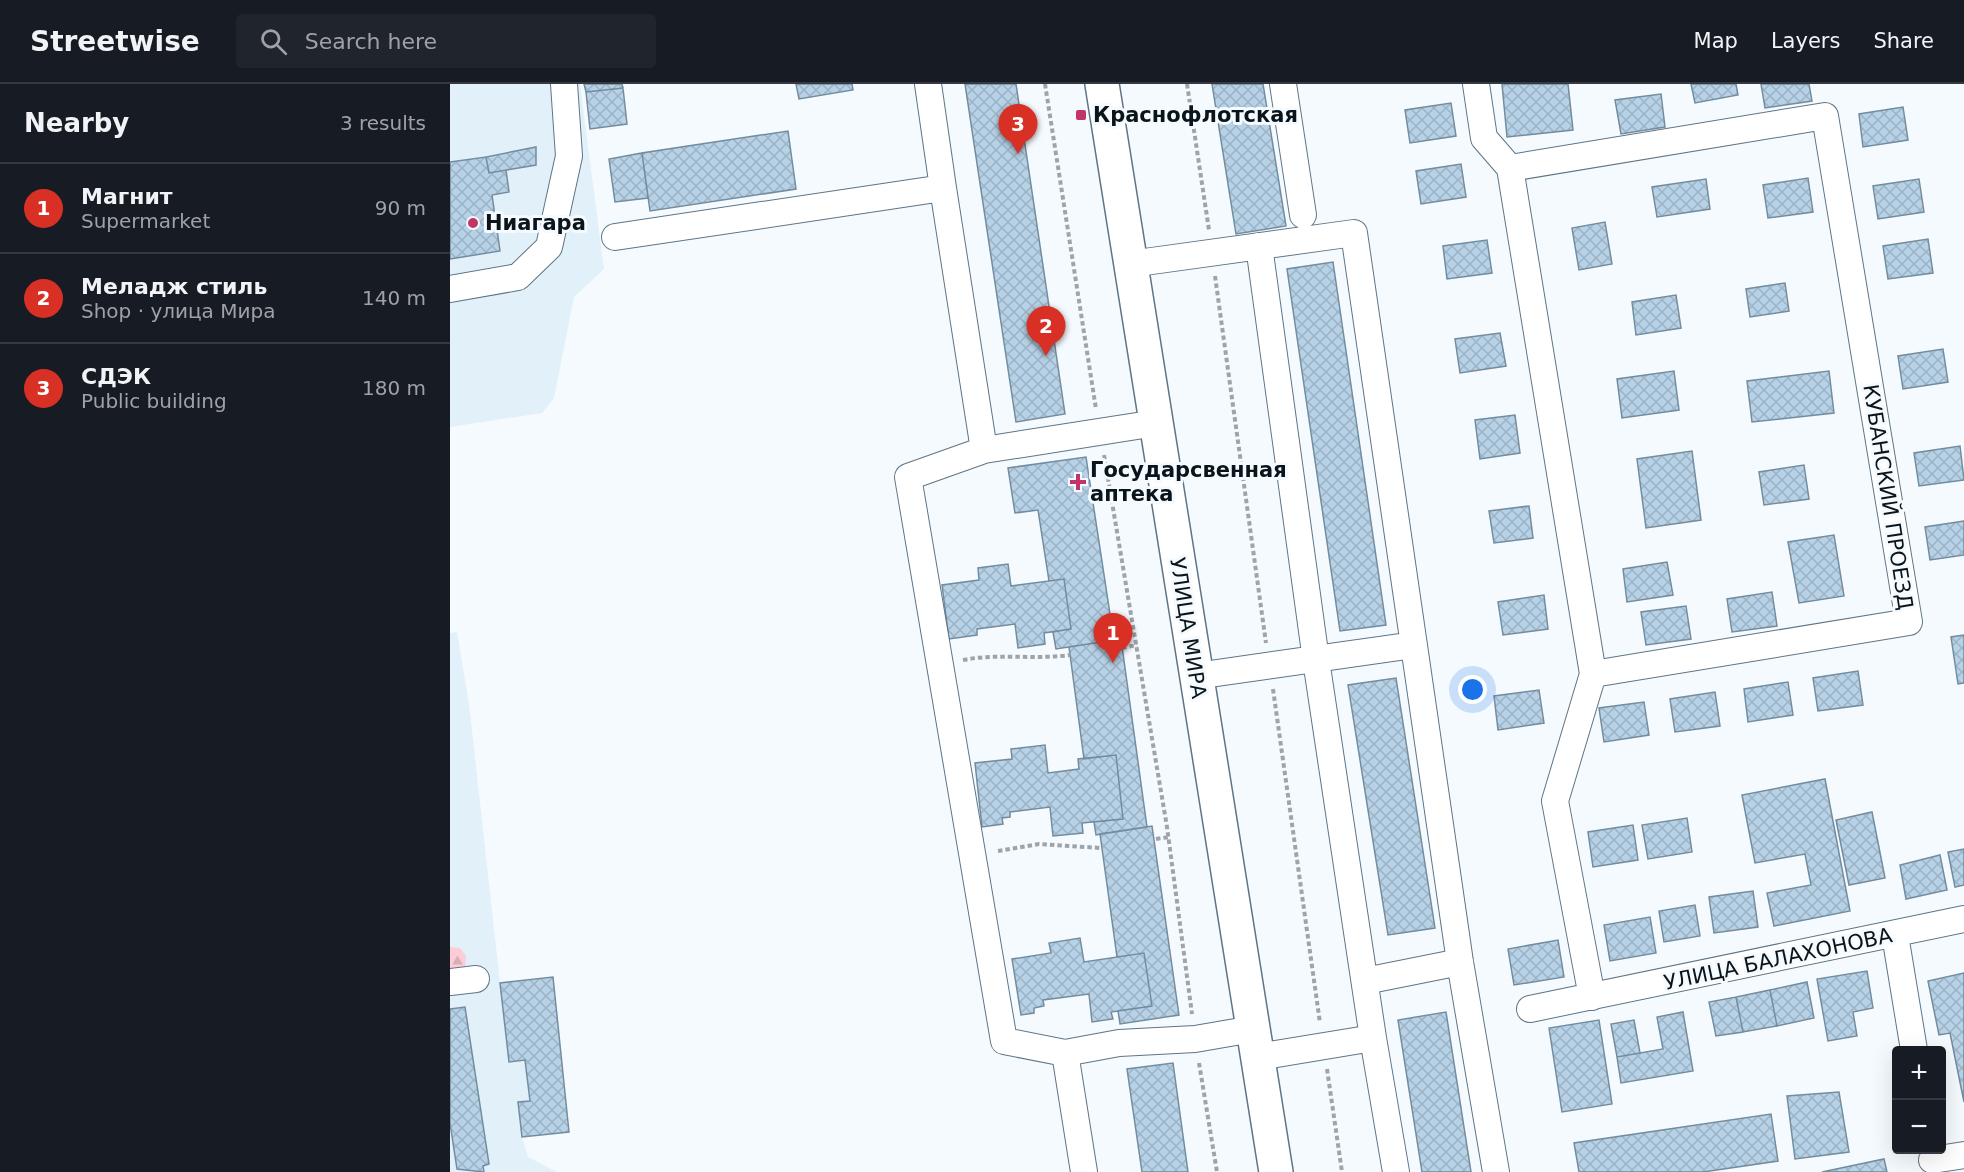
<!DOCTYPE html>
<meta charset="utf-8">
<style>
body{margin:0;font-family:"DejaVu Sans",sans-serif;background:#20242c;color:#f1f3f6}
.controls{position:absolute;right:18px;bottom:18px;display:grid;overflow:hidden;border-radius:6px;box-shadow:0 6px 24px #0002}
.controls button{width:54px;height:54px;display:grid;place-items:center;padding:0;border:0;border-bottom:2px solid #363941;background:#171b24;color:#f1f3f6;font:30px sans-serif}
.you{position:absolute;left:1023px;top:606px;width:21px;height:21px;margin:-15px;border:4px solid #fff;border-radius:50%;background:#1a73e8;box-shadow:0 0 0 9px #1a73e833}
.badge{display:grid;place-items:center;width:39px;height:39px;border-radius:50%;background:#d93025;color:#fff;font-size:20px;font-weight:700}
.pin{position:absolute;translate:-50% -50px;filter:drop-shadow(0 2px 3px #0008)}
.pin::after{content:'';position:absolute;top:32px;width:21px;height:18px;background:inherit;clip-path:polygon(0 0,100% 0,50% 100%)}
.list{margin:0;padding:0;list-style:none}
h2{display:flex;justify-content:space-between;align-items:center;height:78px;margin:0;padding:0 24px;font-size:26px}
h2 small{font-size:20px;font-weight:400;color:#9ea1a6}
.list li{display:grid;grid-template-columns:39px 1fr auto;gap:18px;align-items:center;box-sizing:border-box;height:90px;padding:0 24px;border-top:2px solid #363941}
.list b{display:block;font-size:22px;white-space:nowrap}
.list p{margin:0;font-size:20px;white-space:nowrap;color:#9ea1a6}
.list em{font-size:20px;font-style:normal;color:#9ea1a6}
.icon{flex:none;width:33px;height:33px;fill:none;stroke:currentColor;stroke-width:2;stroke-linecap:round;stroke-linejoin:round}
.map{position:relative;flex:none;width:1514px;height:1088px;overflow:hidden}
header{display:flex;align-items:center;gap:36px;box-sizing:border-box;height:84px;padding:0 30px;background:#171b24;border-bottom:2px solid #363941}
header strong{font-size:28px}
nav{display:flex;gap:33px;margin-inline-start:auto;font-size:21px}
.search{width:420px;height:54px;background:#20242c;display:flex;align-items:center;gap:15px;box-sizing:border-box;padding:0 21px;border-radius:6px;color:#9ea1a6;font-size:22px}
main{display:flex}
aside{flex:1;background:#171b24}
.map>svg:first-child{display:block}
</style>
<header>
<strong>Streetwise</strong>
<div class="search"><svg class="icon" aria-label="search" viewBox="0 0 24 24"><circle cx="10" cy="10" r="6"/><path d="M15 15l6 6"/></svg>Search here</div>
<nav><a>Map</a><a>Layers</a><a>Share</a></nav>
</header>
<main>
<aside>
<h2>Nearby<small>3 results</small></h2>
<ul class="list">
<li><span class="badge">1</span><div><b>Магнит</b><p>Supermarket</p></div><em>90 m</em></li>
<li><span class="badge">2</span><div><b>Меладж стиль</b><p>Shop · улица Мира</p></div><em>140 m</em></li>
<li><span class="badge">3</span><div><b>СДЭК</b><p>Public building</p></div><em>180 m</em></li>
</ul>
</aside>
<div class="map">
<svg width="1514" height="1088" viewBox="0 0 1514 1088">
<defs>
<pattern id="forest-firs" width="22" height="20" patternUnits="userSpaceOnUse" patternTransform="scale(1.5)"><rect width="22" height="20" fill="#fcccd7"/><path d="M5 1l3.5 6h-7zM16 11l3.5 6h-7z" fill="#d7aeb8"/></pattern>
<pattern id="building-cross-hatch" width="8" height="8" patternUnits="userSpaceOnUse" patternTransform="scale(1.5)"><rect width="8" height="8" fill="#b7d2e6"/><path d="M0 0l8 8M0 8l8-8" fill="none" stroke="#9cb3c5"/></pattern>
</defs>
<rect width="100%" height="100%" fill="#f5fafe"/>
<path fill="#e2f0f9" d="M0,0H130L154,185L124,213L104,314L92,329L0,343Z
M7,548L19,620L50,899L119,1048L72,1053L78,1073L107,1088H0V549Z"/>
<path fill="url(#forest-firs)" d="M0,863L10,864L16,872L15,885L0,888Z"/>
<path fill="url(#building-cross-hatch)" stroke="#738c9f" stroke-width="1.5" d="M134,0H172L173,4L136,8Z
M346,0H402L403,6L349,15Z
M515,0H566L615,330L566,338Z
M762,0H813L836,142L786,150Z
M1052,0H1118L1123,46L1057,53Z
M1241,0H1286L1288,11L1245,19Z
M1311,0H1359L1362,17L1315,24Z
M173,4L177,40L140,45L136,8Z
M1211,10L1215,43L1171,50L1165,16Z
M1001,19L1006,52L960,59L955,26Z
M1453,23L1458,56L1413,63L1409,30Z
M338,47L346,105L200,127L192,69Z
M86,63V81L39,89L36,73Z
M192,69L198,114L165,118L159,75Z
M36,73L39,89L56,86L59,108L42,111L50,167L0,175V78Z
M1011,80L1016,113L971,120L966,87Z
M1358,94L1363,128L1318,134L1313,101Z
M1256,95L1260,125L1207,133L1202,103Z
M1469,95L1474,128L1428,135L1423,102Z
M1155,138L1162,180L1129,186L1122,144Z
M1478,155L1483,189L1438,195L1433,162Z
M1037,156L1042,189L997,195L993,162Z
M883,178L936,541L890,547L837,185Z
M1335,199L1339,227L1300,233L1296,205Z
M1226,211L1231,244L1186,251L1182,218Z
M1050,249L1056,282L1010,289L1005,255Z
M1493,265L1498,298L1453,305L1448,272Z
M1224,287L1229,326L1172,334L1167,295Z
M1379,287L1384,329L1302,338L1297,297Z
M1065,331L1070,369L1030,375L1025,336Z
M1510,362L1514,396L1469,402L1464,369Z
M1242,367L1251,436L1196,444L1187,375Z
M636,373L664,556L606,565L603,548L621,545L614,495L599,497L588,426L565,429L558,384Z
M1354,381L1359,415L1314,421L1309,388Z
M1079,422L1083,454L1044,459L1039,427Z
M1514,437V471L1480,476L1475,443Z
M1384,451L1394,512L1349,519L1338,458Z
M1217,478L1223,511L1177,518L1173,485Z
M558,480L561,502L614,495L621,545L594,549L595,560L568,564L565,540L527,545V551L499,555L492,501L529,496L528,484Z
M1322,508L1327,542L1282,548L1277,515Z
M1094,511L1098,545L1053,551L1048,518Z
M1236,522L1241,555L1196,561L1191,528Z
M1514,551V599L1508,600L1501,553Z
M671,555L697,743L646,751L644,738L673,735L666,671L634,675L619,563Z
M1408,587L1413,621L1368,627L1363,594Z
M946,594L985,844L938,851L898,601Z
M1338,598L1343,631L1298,638L1294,605Z
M1089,606L1094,639L1048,646L1044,612Z
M1265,608L1270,642L1225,648L1220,615Z
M1194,618L1199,651L1154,658L1149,624Z
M595,661L598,689L629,685L628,675L666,671L673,735L632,739L633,749L603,752L600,723L560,728V733L552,734L553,740L532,743L525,679L562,675L561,665Z
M1375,695L1400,827L1324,842L1317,809L1361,801L1355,770L1305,779L1292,711Z
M1422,728L1435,794L1399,801L1386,736Z
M1237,734L1242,768L1198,775L1192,741Z
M1183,741L1188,776L1143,783L1138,748Z
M702,742L729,931L670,940L668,927L702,922L694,869L667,873L650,750Z
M1514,765V801L1505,803L1498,768Z
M1490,771L1497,806L1456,815L1450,781Z
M1303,807L1308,843L1264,849L1259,813Z
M1245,821L1250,852L1214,858L1209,827Z
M1200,833L1206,869L1160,877L1154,841Z
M630,854L634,878L694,869L702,922L661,928L663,935L642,938L639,910L593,916L594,922L584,924V929L571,931L562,875L601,869L599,859Z
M1108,856L1114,893L1064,901L1058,865Z
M1417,887L1423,924L1403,928L1407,952L1378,957L1367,895Z
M1514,889V1018L1500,949L1489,951L1478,897Z
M103,893L119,1048L72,1053L68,1018L80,1017L75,976L59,978L50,899Z
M1357,898L1364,934L1327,942L1320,906Z
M1320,906L1327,942L1293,948L1286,913Z
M1286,913L1293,948L1266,952L1259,918Z
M15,923L39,1080L33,1082L34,1088L7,1085L0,1039V925Z
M996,928L1021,1088H972L948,936Z
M1233,928L1243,987L1171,999L1167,973L1213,965L1207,933Z
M1149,936L1162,1020L1112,1028L1099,944Z
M1184,936L1190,969L1167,973L1161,940Z
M723,979L738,1088H692L677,985Z
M1389,1008L1399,1068L1345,1075L1337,1012Z
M1321,1030L1328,1077L1253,1088H1129L1124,1059Z
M1434,1075L1437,1088H1372Z"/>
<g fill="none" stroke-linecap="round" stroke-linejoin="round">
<g stroke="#5d7587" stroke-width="28">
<path id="minor" d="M833,0L853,131
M1026,0L1034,54L1060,84
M1375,32L1459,538L1143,590L1060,84Z
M493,104L534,366
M165,153L493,104L478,0
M680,180L904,149L1010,878L1046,1088
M0,205L68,193L99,163L119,72L114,0
M706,339L534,366L458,393L554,957L615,969L669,959L745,955L803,945
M746,592L964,561
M1445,851L1464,966
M915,897L1010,878
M0,898L26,895
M1142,913L1105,717L1143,590
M1080,925L1514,835
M923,954L946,1088
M615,969L634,1088
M808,973L923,954L866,576L809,162
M1482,1076L1514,1071"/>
</g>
<g stroke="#5d7587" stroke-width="36">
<path id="major" d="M652,0L826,1088"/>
</g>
<path stroke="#9ea4aa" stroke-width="4" stroke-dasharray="4.5 3" stroke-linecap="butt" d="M595,0L646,325
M737,0L759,146
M765,192L816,559
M654,371L717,743L742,930
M672,564L687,561
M513,576C548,569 584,576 620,571
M823,605L870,939
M706,755L719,753
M548,767L589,760L651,764
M749,979L767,1088
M877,985L892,1088"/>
<use href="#minor" stroke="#fff" stroke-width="26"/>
<use href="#major" stroke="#fff" stroke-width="33"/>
</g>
<g fill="#c13568" stroke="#f5fafe" stroke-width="2">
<rect x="625" y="25" width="12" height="12" rx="3"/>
<circle cx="23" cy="139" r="6"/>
<path d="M625 389h6v6h6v6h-6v6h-6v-6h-6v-6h6z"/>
</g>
<g text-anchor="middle" stroke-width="6" stroke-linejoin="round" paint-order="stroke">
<g font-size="21" font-weight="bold" fill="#0a141b" stroke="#f5fafe" text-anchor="start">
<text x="643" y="38">Краснофлотская</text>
<text x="35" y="146">Ниагара</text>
<text x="640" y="393">Государсвенная<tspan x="640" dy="24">аптека</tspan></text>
</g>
<g font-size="21" fill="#0a141b" stroke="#f5fafe">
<text transform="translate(1438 413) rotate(81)" y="7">КУБАНСКИЙ ПРОЕЗД</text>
<text transform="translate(738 544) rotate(81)" y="7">УЛИЦА МИРА</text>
<text transform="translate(1328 875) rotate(-12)" y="7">УЛИЦА БАЛАХОНОВА</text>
</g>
</g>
</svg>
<div class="controls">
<button>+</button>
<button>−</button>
</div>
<div class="you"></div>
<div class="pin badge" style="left:663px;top:579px">1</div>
<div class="pin badge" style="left:596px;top:272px">2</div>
<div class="pin badge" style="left:568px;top:70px">3</div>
</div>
</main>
